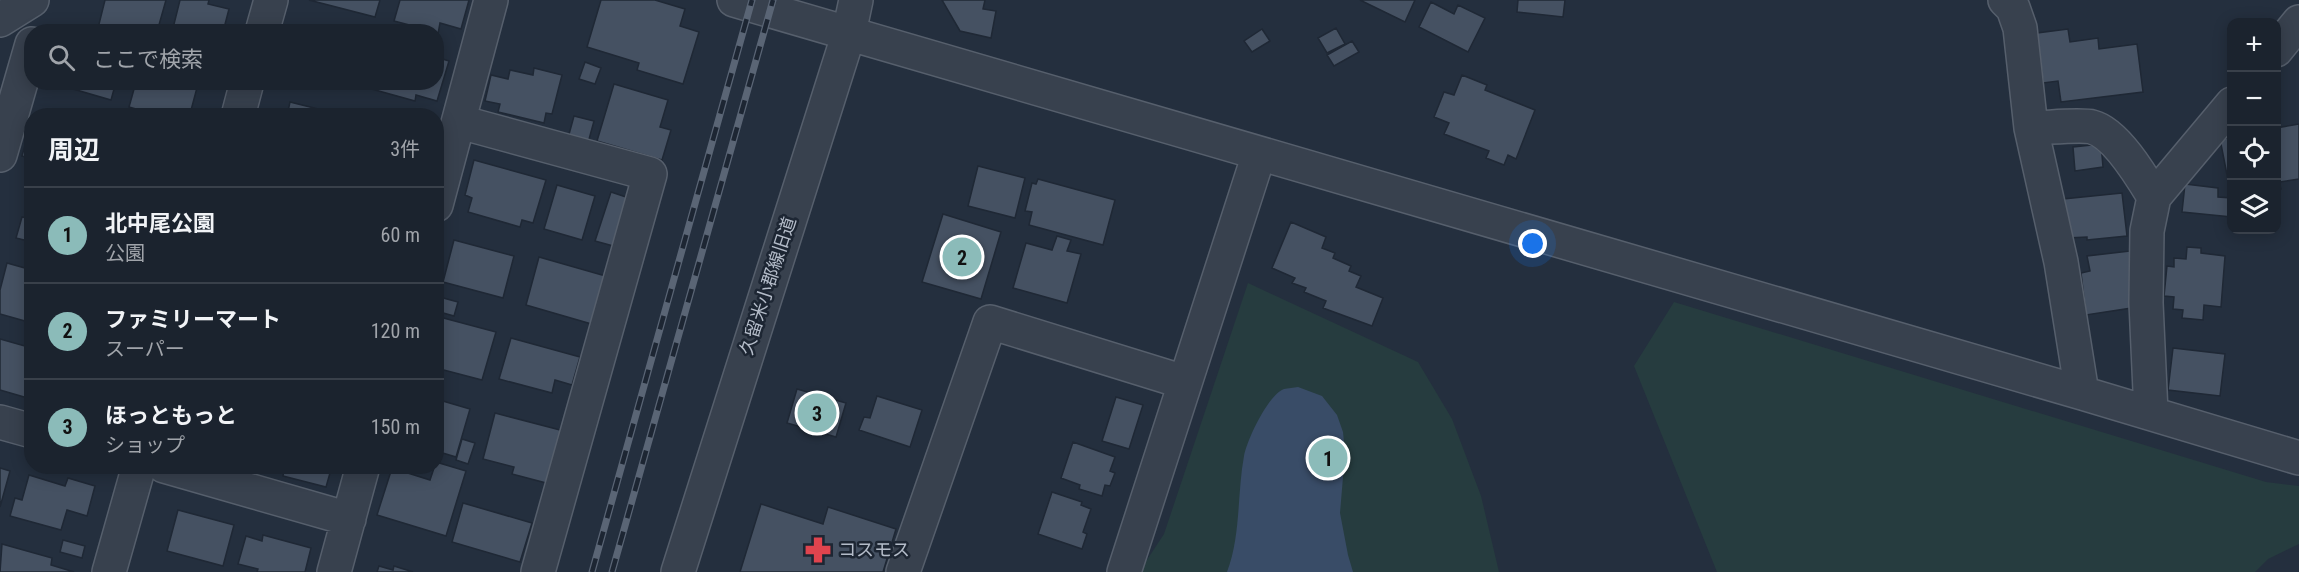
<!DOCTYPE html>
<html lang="ja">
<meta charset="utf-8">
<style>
body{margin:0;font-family:"Roboto Condensed","Noto Sans JP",sans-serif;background:#282f3a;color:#f1f3f6}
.controls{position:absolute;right:18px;top:18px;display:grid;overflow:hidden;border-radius:12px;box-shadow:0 3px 15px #0003}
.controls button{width:54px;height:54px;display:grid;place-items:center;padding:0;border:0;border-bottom:2px solid #39404a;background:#1b232e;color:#f1f3f6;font:30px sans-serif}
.you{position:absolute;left:1533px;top:244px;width:21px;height:21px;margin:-15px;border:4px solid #fff;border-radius:50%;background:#1a73e8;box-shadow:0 0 0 9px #1a73e833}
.badge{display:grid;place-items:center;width:39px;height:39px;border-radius:50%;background:#8bbbb9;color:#111;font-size:20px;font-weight:700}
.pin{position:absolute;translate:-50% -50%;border:3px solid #fff;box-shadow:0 2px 6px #0006}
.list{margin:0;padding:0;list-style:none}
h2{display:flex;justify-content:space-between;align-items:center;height:78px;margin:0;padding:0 24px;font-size:26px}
h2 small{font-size:20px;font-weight:400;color:#a0a4aa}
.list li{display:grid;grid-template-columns:39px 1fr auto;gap:18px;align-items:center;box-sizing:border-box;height:96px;padding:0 24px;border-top:2px solid #39404a}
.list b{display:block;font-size:22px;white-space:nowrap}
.list p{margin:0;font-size:20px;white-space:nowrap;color:#a0a4aa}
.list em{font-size:20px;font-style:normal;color:#a0a4aa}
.icon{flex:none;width:33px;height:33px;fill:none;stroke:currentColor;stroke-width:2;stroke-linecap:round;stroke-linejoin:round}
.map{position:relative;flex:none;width:2299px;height:572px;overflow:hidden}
.search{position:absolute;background:#1b232e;box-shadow:0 3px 15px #0003;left:24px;top:24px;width:420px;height:66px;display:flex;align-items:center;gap:15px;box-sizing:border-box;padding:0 21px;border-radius:24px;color:#a0a4aa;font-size:22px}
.panel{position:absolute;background:#1b232e;box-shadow:0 3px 15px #0003;left:24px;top:108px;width:420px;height:366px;border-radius:24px}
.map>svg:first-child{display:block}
</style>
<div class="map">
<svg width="2299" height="572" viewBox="0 0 2299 572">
<rect width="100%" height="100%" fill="#242f3e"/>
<path fill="#263c3f" d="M1248,283L1418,362L1452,419L1481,496L1499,572H1139L1164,534Z
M1674,302L2266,482L2299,486V544L2268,559L2255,572H1717L1634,366Z"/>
<path fill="#394c67" d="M1298,387L1322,396L1337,415L1343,432L1345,453L1340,513L1348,555L1353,572H1227C1241,535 1237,494 1244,456C1247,440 1268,395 1284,389C1288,388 1294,388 1298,387Z"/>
<path fill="#455162" stroke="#1f2835" stroke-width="1.5" d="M105,0H166L157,32H97Z
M180,0H209L208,4L229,9L223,32H172Z
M309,0H380L375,17Z
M400,0H469L461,29L440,23L438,34L436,32L394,21Z
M601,0H655L685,9L680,26L699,32L683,84L637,70L639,63L587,47Z
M942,0H985L983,9L996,11L991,38L960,31Z
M1360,0H1415L1405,22Z
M1518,0H1565L1563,17L1517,12Z
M1431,2L1454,14L1458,5L1485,18L1468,52L1419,27Z
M1336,28L1345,44L1327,53L1318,38Z
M1262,29L1270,41L1252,52L1244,41Z
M2068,29L2070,42L2098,38L2099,49L2137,44L2143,92L2061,102L2058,81L2043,83L2037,33Z
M1352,41L1359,52L1334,66L1327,55Z
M436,57L449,61L437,101L416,95L415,101L368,88L370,82H436Z
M585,62L601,68L595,84L579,79Z
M534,68L562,75L552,114L546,113L544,123L498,112L500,104L485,101L491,75L508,79L510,70L533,75Z
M1462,75L1487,85L1485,90L1535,110L1516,159L1508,155L1504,165L1486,158L1489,151L1444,134L1449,123L1434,117L1444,92L1454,95Z
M49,82H116L111,100Z
M136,82H193L198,84L190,114L181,111L179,116H160L129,107Z
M614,84L668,100L660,127L671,130L662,160L597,141Z
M290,102L346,116H287Z
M574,116L594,121L588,143L568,138Z
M32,121V159L22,156Z
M2299,124V179L2279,182L2281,189L2276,190V128Z
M2232,137V189L2230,190L2220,139Z
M2101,144L2103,167L2075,171L2073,147Z
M474,160L546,180L533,223L522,220L520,227L468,212L472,198L465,195Z
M978,166L1025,178L1015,218L968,206Z
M1038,179L1115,200L1103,245L1029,225L1032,212L1025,211L1032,183L1036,184Z
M2185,184L2218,188V197L2232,198V217L2182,212Z
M557,185L595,196L582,240L544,229Z
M611,192L632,199L617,247L595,241Z
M2122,193L2127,236L2087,240V237L2067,238L2063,199Z
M943,214L1001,232L981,299L922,282Z
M22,217L32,219V242L16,238Z
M1291,222L1326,237L1322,248L1335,253L1333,258L1351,266L1349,271L1361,276L1356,287L1383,298L1372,326L1323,308L1326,301L1304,292L1306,288L1292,283L1295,278L1272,268Z
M1057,236L1071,240L1067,251L1081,254L1067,303L1013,288L1026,243L1052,250Z
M454,240L514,256L503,298L443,282Z
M2187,247L2201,248V253L2225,256L2221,307L2204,305L2203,320L2182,318L2183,310L2173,309L2174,297L2164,296L2167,266L2174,267V258L2186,259Z
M2130,251L2138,307L2086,315L2081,273L2090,271L2087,256Z
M539,257L609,277L595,325L526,305Z
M7,263L32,270V323L0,314V290Z
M436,296L458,302L454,316L436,311Z
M436,316L496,332L482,380L436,368Z
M511,338L580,357L572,385L555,380L552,393L499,379Z
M0,339L32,348L31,399L0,390Z
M2173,348L2225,354L2220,396L2168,390Z
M797,389L846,403L836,437L787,423Z
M877,396L922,410L910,447L859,430L864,417L870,418Z
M1116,397L1143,405L1129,449L1102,441Z
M436,399L470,409L456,457L436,451Z
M495,413L564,431L550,484L512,474L514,467L483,459Z
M462,439L475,443L468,464L456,460Z
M1073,442L1115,457L1110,471L1115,473L1110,486L1105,485L1102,496L1079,489L1080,485L1061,478Z
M436,462L466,471L446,536L377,515L392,468L430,480Z
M271,466H332L326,487L283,476L284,470Z
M0,468L10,471L0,507Z
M29,475L65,486L68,478L95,486L87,516L67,510L61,530L10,516L15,498L22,500Z
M1052,492L1082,502L1081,505L1091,509L1083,532L1087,534L1082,549L1038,534Z
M463,503L532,523L520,562L452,542Z
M761,504L823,524L828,507L896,529L883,572H740Z
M178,510L234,525L223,566L167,551Z
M263,535L311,548L305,572H257L258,569L238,564L246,536L262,541Z
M63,540L85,546L82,558L60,552Z
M2,544L52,558L51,565L74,572H0Z
M379,566L393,570L394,566L413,572H377Z"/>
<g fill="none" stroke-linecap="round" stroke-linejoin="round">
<g stroke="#565f6c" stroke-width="36">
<path id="minor" d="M734,0L2082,393L2299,458
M2005,0L2013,8L2020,28L2031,128L2061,262L2082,393
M0,20L32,0
M262,32L271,0
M2276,50L2299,22
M238,116L247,82
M460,122L650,174L538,572
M2031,128C2045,128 2081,124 2092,127C2116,133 2142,177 2154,197
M0,155L32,44
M436,205L491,0
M2151,413L2146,303L2147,231L2154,197L2232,104
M0,422L32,431
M164,466L349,519
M109,572L139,466
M334,572L363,466
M678,572L849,33L856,0
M903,572L990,322L1184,382
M1124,572L1259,154"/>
</g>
<use href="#minor" stroke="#38414e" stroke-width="33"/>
<g stroke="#5a6575" stroke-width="7">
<path id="rail" d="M592,572L752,0
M612,572L773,0"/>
</g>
<use href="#rail" stroke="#1d2633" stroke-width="4.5" stroke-dasharray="14" stroke-linecap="butt"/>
</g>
<defs>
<g id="pharmacy-bare" transform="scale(2.07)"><path d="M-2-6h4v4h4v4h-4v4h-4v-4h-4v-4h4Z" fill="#e0444e" stroke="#1d2633" stroke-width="2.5" paint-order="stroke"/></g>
</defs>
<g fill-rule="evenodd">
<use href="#pharmacy-bare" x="818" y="550"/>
</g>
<g text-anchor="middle" stroke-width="5" stroke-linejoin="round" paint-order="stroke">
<g font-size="18" fill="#b4bcc9" stroke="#1d2633">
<text transform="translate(768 286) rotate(-72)" y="6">久留米小郡線旧道</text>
</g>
<g font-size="18" fill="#b4bcc9" stroke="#1d2633" text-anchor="start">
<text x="838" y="556">コスモス</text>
</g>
</g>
</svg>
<div class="controls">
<button>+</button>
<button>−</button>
<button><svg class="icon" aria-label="locate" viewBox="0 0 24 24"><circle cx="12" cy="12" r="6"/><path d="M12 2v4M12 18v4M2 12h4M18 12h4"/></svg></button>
<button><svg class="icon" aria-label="layers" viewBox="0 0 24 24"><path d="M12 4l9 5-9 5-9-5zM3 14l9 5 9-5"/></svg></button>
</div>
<div class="you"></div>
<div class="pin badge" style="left:1328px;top:458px">1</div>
<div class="pin badge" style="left:962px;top:257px">2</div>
<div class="pin badge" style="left:817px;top:413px">3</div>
<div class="search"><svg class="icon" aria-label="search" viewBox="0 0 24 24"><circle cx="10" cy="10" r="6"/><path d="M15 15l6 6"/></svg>ここで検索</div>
<section class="panel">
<h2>周辺<small>3件</small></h2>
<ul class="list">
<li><span class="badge">1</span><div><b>北中尾公園</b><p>公園</p></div><em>60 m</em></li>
<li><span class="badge">2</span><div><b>ファミリーマート</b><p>スーパー</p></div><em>120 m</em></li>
<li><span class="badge">3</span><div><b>ほっともっと</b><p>ショップ</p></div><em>150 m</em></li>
</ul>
</section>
</div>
